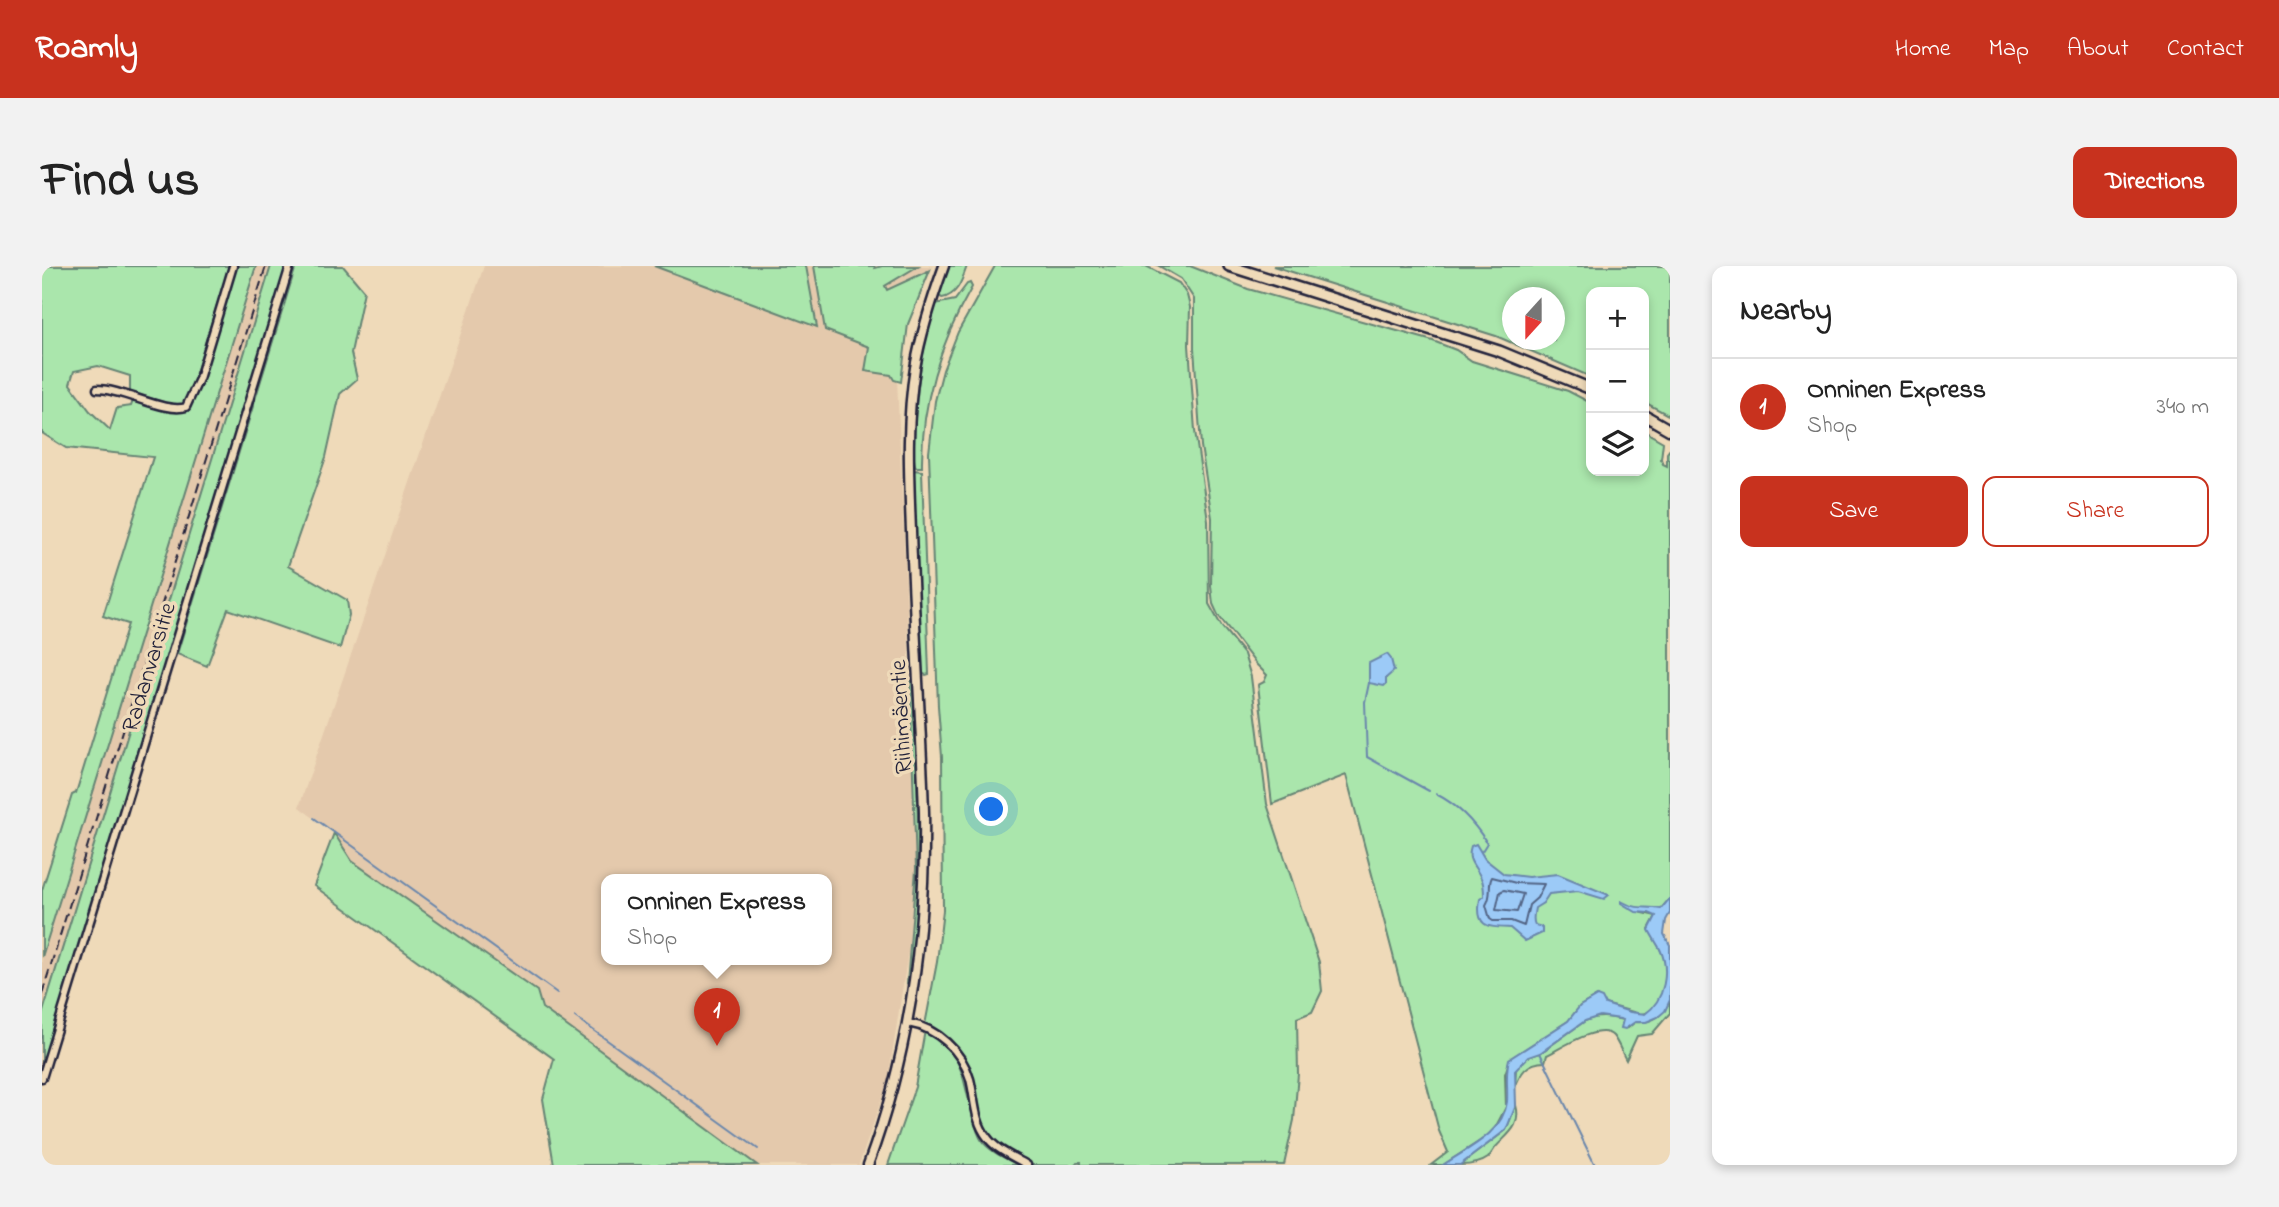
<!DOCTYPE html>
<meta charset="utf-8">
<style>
body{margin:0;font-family:"Indie Flower",sans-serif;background:#f2f2f2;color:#222}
.controls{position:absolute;right:21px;top:21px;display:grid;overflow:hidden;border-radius:14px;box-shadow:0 4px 10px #0003}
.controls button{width:63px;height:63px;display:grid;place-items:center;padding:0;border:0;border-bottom:2px solid #e0e0e0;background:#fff;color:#222;font:35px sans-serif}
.compass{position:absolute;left:1460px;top:21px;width:63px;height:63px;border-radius:50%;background:#fff;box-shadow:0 4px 10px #0003;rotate:201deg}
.you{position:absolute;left:950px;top:544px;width:24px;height:24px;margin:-18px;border:5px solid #fff;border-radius:50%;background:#1a73e8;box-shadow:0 0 0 10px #1a73e833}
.badge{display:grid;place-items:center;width:46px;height:46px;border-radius:50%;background:#c8321e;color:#fff;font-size:23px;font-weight:700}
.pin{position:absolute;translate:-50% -58px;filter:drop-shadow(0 2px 4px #0008)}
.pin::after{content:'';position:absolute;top:37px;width:24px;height:21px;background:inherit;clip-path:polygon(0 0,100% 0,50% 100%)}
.popup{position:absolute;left:559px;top:608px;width:231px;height:91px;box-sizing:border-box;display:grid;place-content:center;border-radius:14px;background:#fff;filter:drop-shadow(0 2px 5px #0005);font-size:23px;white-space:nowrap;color:#767676}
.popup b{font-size:26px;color:#222}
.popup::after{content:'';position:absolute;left:50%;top:100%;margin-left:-14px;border:14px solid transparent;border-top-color:#fff}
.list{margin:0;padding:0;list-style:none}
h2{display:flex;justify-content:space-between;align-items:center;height:91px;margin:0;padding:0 28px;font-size:30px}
h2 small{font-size:23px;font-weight:400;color:#767676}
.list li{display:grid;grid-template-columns:46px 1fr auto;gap:21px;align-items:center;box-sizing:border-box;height:98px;padding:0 28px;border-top:2px solid #e0e0e0}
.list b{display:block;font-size:26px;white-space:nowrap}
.list p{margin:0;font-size:23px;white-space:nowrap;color:#767676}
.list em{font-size:23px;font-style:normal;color:#767676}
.actions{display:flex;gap:14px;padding:21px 28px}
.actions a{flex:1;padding:16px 0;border:2px solid #c8321e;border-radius:14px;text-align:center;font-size:24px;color:#c8321e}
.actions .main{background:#c8321e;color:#fff}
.icon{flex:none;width:38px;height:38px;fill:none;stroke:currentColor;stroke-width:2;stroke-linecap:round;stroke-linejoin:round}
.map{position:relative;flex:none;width:1628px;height:899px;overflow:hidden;border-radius:14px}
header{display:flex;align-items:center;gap:42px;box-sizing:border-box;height:98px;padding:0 35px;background:#c8321e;color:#fff}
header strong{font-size:33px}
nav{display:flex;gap:38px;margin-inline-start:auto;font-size:24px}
.intro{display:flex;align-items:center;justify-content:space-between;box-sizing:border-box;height:168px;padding:0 42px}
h1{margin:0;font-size:49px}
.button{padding:18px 32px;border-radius:14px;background:#c8321e;color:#fff;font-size:24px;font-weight:700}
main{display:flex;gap:42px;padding:0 42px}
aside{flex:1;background:#fff;border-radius:14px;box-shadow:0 4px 10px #0003}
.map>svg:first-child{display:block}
</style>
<header>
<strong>Roamly</strong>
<nav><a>Home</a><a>Map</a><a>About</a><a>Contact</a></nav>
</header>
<div class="intro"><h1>Find us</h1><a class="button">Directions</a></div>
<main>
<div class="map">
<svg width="1628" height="899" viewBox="0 0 1628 899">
<rect width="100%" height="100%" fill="#efdab9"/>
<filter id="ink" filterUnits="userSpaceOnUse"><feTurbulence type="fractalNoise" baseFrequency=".0143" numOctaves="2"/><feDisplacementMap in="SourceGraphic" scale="14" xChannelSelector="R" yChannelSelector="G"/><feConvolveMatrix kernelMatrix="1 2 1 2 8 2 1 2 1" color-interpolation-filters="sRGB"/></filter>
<g filter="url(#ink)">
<path fill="#e4c9ac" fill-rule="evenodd" d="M214,0H242L0,787V691Z
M442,0H890L857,79L855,113L874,555L872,648L846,815L817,899H715L500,742L495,725L310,595L292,567L257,541ZM565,614H785V694H565Z"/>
<path fill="#aae6ac" stroke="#668474" stroke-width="2" fill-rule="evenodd" d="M0,0H187L144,139H131L88,126V110L56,100L32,105L28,118L48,145L68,164L75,142L89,140L92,132C109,137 131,150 148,142L193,0H214L0,691V624L30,529L34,527L86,358L61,350L111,191L24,182L0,167Z
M229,0H246L0,804V749Z
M254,0H301L322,25L309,87L315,113L298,128L284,191L246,300L305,334L307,349L298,382L186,343L165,400L135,388Z
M612,0H764L775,61Z
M772,0H832L833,2L840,0H876L843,20L845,24L888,4L866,58L859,116L852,114L849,109L823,105L827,81L783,64Z
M907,0H925C920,14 916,29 900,32L896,29Z
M953,0H1104L1137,17L1145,29L1148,41L1147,79L1153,165L1166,254L1167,338L1180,361L1202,388L1209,411L1225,538L1277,696L1280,725L1270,746L1255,752L1256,808L1252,854L1242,899H1039V896H1035L1033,899H988L949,874L944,867L922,792L910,777L883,759L895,696L901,644L900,491L896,440L887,187L893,135L901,104L916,66Z
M1117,0H1148L1206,23L1391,75L1414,84L1430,95L1526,125L1549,137V205H1602V165L1621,176L1619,193L1621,198L1625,200V187L1628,183V632L1619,643L1597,646L1614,650L1607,663C1613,675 1622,686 1624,699C1628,715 1618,747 1598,748L1563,738L1555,730L1538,740L1526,755L1468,793L1463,808L1464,841L1453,862L1444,871L1401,899H1389L1406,886L1397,865L1304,509L1230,538L1216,419L1222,416L1225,409L1214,398L1176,349L1171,338L1169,320L1170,252L1159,180L1152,82V33L1139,13Z
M1231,0H1628V150L1602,136V26H1549V111L1454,70ZM1470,32H1512V74H1470Z
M928,17L930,21C898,77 879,136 880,201H874C870,193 872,179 872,169C874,124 880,82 893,38L913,34L925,18Z
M871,204L880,205L887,408L884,409L879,407L878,393Z
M868,415L871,416C876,518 880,618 868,719L865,718L874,603Z
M292,567L310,595L495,725L500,742L715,899H512L501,833L512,793L272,620Z
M1628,734V747L1610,768L1595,770L1584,794C1580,787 1576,776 1571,770C1558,756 1519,782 1505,789L1503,796C1485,796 1478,807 1473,822L1474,802L1486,791L1498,787L1543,755C1556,749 1567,751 1581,754L1586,762L1593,756C1610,758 1622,749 1628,734Z
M883,764C925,791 918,807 931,850C933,858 935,868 940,875C947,885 965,893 976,899H846L873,821Z
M1474,839C1480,861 1465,868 1453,882C1451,885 1448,890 1446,892C1438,898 1428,899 1418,899L1464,864Z"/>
<path fill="#9ccaf7" stroke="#6b87ac" stroke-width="2" d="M1345,388L1349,393L1352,405L1344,412V418L1342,420L1327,417V397Z
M1434,578L1443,593L1462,608L1486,611L1516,608L1567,629L1562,633L1536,625L1507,628L1501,637L1493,642C1492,648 1490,654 1493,659L1500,661V667L1483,675L1468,662C1446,661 1433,662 1438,633L1442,630C1442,624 1442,617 1439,612C1433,599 1424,595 1429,580Z
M1628,632V647L1624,654L1622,668L1628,679V734L1623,745L1616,751L1604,756H1593L1583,763L1579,762L1581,754L1578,753L1558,750L1543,755L1498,787L1486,791L1473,805L1474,839L1464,864L1418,899H1401C1424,883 1461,868 1465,836C1466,821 1463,808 1467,793L1526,755L1538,740L1555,730L1560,732L1563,738L1588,746L1603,748C1623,734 1628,704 1618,683C1614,676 1610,670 1607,664L1614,650L1607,647L1594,646L1579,637V635C1595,644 1602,640 1619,643Z"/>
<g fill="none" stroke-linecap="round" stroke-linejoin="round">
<path stroke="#536586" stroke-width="2" d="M1450,611L1474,617L1502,618L1495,632L1487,639L1482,660L1469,655H1451L1448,653L1444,639C1451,628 1445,620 1450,611Z
M1462,624L1481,628L1475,646L1454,644L1458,626Z"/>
<path stroke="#6b87ac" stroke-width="2" d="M1327,417L1323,436L1325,491L1387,525
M1394,528C1416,539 1432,556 1445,577L1440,585
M272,552L515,727
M533,751L716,883
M1498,787L1553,899"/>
<g stroke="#22223b" stroke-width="11">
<path id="minor" d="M55,123C82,123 123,148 144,141L157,113L191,0
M866,757C895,762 920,785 928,813C933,832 932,855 945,871C954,884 972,891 985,899
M0,812L248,0"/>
</g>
<g stroke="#22223b" stroke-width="13">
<path id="tertiary" d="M826,899C868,785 884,666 882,546C879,452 872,359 869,265C867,211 864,155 873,102C879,67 890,33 902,0"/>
</g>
<g stroke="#22223b" stroke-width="14">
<path id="secondary" d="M1187,0L1457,85L1549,123
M1602,149L1628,164"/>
</g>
<use href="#minor" stroke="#efdab9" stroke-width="6"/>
<use href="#tertiary" stroke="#efdab9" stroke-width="8"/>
<use href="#secondary" stroke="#efdab9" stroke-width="9"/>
<path stroke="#22223b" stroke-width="2" stroke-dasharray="10 5" stroke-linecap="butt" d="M0,728L224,0"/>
</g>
</g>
<g text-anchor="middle" stroke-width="7" stroke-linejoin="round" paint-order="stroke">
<g font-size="24" fill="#22223b" stroke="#efdab9">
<text transform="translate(106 401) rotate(-73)" y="8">Radanvarsitie</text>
<text transform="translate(858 451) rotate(-93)" y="8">Riihimäentie</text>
</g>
</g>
</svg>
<div class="controls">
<button>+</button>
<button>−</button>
<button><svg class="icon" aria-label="layers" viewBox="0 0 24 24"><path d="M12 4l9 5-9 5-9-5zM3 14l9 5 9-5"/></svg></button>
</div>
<svg class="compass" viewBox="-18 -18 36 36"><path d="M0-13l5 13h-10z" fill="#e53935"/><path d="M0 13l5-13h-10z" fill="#767676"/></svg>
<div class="you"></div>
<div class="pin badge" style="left:675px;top:780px">1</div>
<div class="popup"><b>Onninen Express</b>Shop</div>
</div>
<aside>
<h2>Nearby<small></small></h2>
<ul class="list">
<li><span class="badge">1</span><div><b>Onninen Express</b><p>Shop</p></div><em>340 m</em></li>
</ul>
<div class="actions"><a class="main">Save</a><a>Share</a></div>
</aside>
</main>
